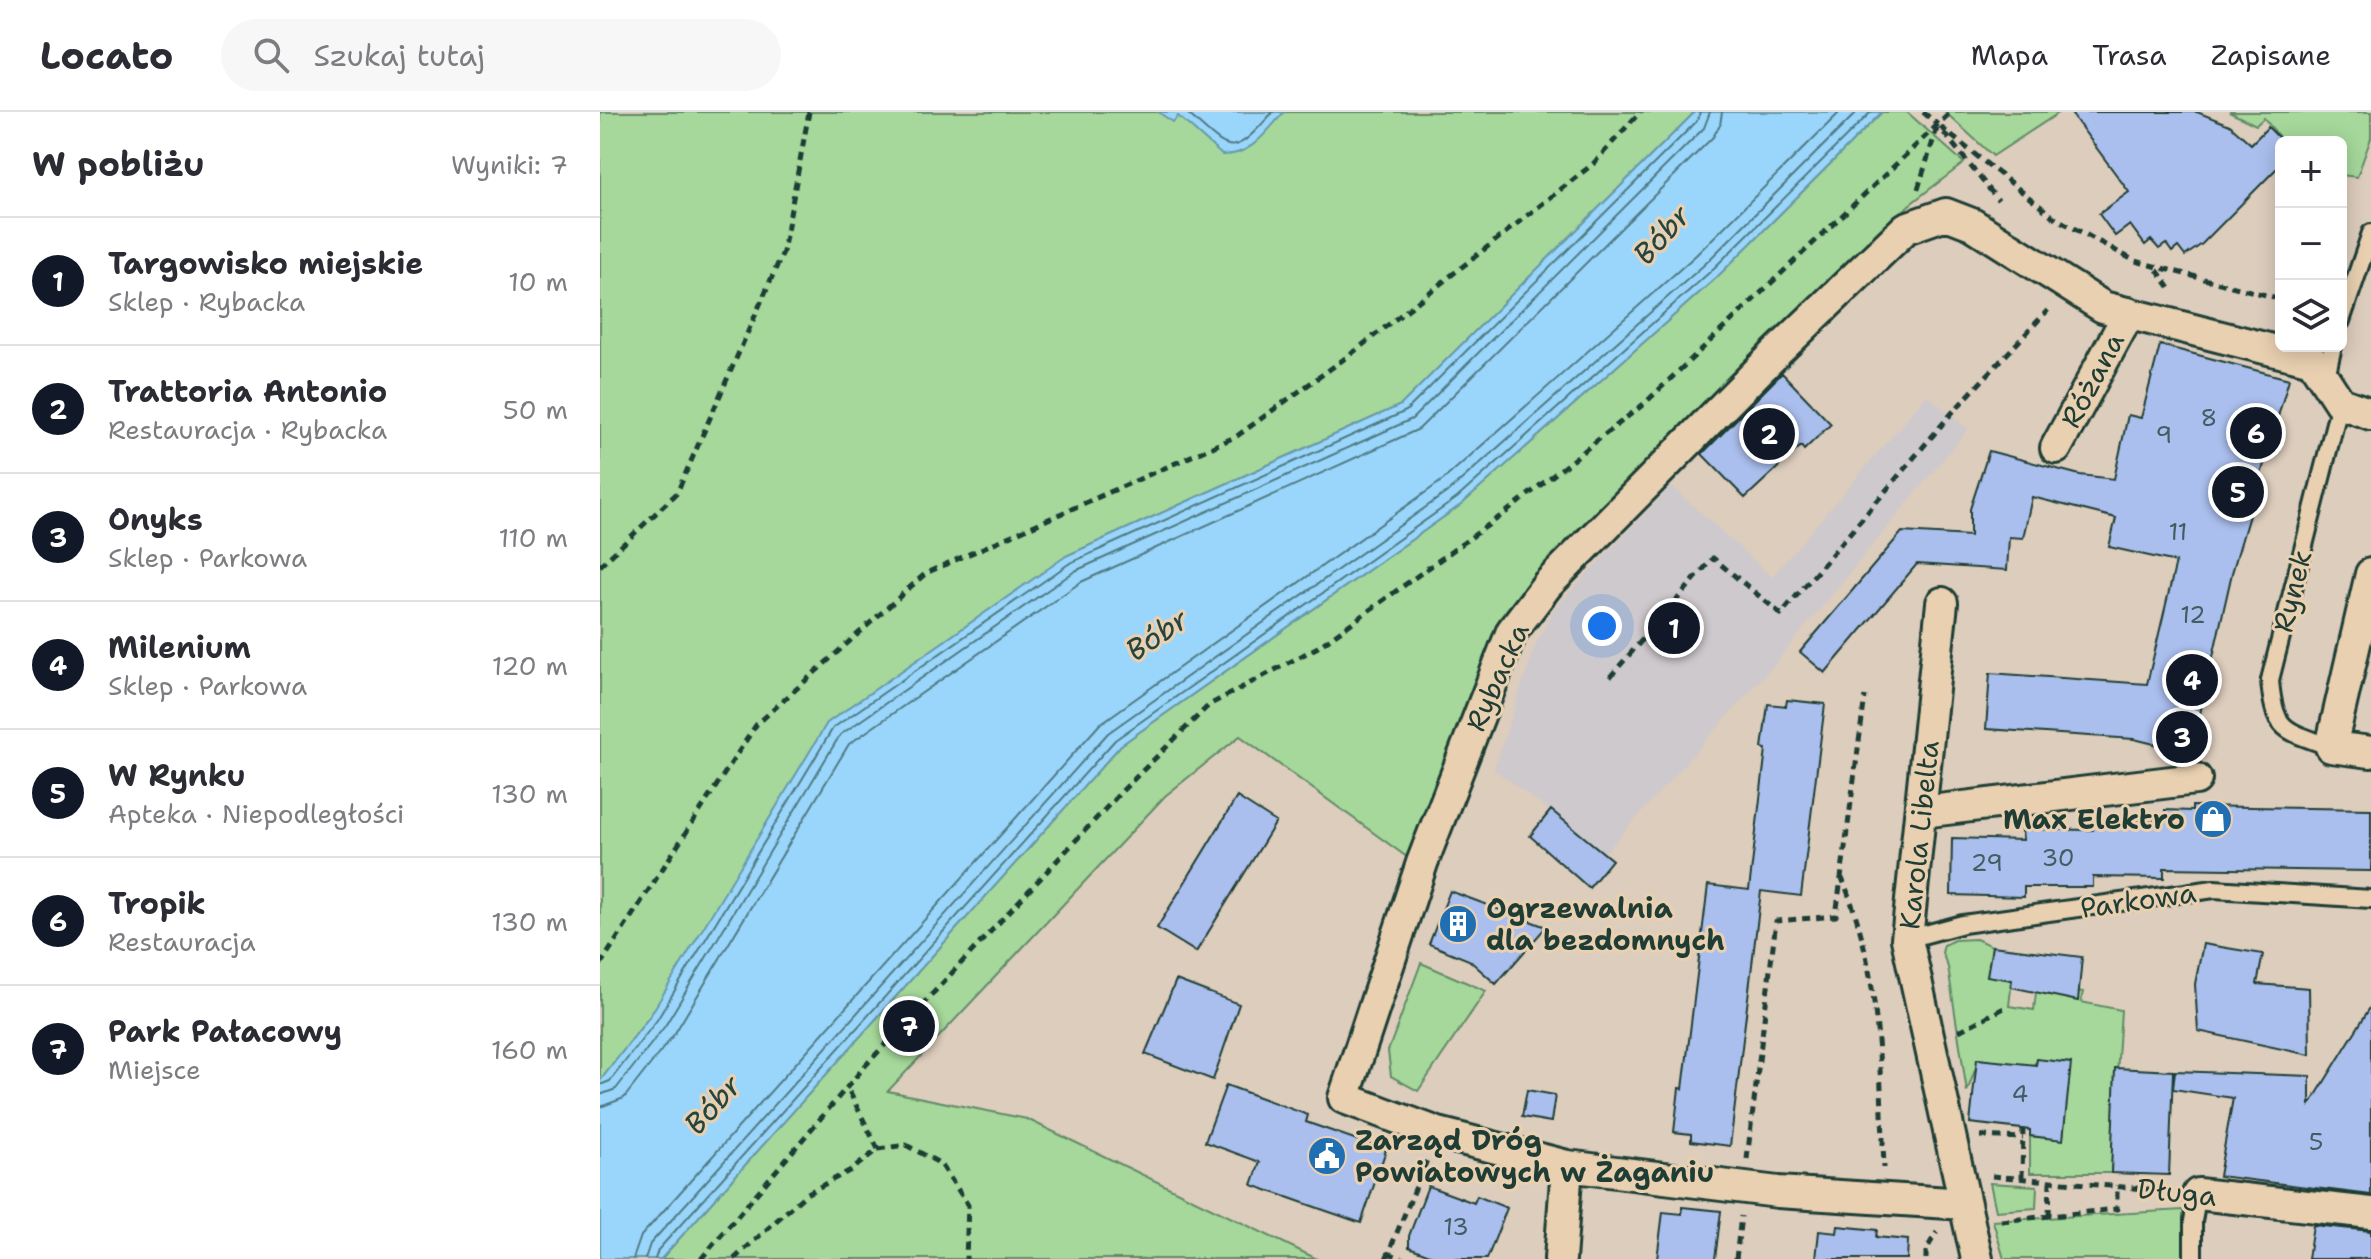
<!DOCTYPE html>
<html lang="pl">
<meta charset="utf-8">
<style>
body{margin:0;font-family:"Shantell Sans",sans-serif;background:#f7f7f7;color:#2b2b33}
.controls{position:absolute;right:24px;top:24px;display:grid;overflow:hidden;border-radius:12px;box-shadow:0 4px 20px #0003}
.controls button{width:72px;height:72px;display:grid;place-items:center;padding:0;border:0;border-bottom:2px solid #e1e1e2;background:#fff;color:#2b2b33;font:40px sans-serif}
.you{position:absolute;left:1002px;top:514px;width:28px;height:28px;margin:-20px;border:6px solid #fff;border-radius:50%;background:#1a73e8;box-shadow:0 0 0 12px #1a73e833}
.badge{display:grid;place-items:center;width:52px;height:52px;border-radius:50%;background:#111827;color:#fff;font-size:26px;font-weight:700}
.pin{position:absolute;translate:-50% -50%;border:4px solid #fff;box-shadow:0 2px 8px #0006}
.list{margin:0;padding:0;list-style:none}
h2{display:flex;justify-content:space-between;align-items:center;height:104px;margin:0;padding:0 32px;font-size:34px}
h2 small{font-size:26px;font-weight:400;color:#7c7c81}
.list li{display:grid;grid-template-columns:52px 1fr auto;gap:24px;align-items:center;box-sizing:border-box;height:128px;padding:0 32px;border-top:2px solid #e1e1e2}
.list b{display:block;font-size:30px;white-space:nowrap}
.list p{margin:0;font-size:26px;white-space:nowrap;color:#7c7c81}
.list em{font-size:26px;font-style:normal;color:#7c7c81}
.icon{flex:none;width:44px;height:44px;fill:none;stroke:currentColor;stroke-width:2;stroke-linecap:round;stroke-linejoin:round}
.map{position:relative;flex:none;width:1771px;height:1147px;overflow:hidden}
header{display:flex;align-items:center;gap:48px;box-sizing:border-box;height:112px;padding:0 40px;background:#fff;border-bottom:2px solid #e1e1e2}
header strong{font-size:38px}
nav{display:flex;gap:44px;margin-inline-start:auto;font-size:28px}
.search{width:560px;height:72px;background:#f7f7f7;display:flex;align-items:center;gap:20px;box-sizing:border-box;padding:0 28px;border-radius:44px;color:#7c7c81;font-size:30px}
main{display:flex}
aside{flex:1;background:#fff}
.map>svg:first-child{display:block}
</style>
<header>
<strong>Locato</strong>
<div class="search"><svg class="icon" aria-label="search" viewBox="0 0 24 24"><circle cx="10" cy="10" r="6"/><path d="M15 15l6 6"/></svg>Szukaj tutaj</div>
<nav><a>Mapa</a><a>Trasa</a><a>Zapisane</a></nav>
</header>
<main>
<aside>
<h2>W pobliżu<small>Wyniki: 7</small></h2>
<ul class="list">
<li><span class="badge">1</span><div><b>Targowisko miejskie</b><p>Sklep · Rybacka</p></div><em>10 m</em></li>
<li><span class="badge">2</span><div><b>Trattoria Antonio</b><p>Restauracja · Rybacka</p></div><em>50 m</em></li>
<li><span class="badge">3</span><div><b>Onyks</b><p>Sklep · Parkowa</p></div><em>110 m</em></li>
<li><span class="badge">4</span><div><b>Milenium</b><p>Sklep · Parkowa</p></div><em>120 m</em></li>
<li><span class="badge">5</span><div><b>W Rynku</b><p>Apteka · Niepodległości</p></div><em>130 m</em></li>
<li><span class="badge">6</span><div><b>Tropik</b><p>Restauracja</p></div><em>130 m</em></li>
<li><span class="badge">7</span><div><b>Park Pałacowy</b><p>Miejsce</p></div><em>160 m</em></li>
</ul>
</aside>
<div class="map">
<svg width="1771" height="1147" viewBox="0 0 1771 1147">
<rect width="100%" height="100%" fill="#ddcdbd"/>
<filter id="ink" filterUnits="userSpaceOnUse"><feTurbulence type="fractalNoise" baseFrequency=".0125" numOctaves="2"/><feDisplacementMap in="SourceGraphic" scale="16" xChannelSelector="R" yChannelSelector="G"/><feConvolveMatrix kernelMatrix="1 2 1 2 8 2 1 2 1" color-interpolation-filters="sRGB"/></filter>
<g filter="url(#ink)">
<path fill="#cec9cc" d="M1327,283L1368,317L1178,548L1005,741L894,657L935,534L953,498L1071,374L1172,465Z"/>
<path fill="#a5d89a" stroke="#628a67" stroke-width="2" d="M0,0H1095L801,293L466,444L50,904L0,969Z
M1282,0H1307L1364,51L1309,93L955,456L811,748L640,624L565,684L288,979L427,1007L717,1147H61L521,633L862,392L1117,165Z
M1345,0H1460L1393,44Z
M1629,0H1771V26L1757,65L1741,63V30H1683L1664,6L1656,13Z
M1376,827L1392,834L1388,864L1412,868L1409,894L1434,898L1437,871L1483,880L1481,890L1521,898L1511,1061H1430V1024L1463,1027L1468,951L1437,949L1429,957L1379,947L1367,980L1348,855L1342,841L1344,833L1354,828Z
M821,851L886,879L818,979L791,964L788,939Z
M1390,1071L1437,1074L1436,1096L1396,1099Z
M1583,1098V1147H1404L1393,1109Z"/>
<path fill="#9ad6fb" stroke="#6999ab" stroke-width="2" d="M558,0H684C665,21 652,43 622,43L578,4L573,10Z
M1095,0H1282L1117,165L862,392L521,633L61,1147H0V969L50,904L227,611L466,444L801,293Z"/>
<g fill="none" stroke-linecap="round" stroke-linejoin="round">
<path stroke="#507a84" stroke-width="2" d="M586,0C632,40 629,49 673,0
M0,973L10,969L57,908L233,616L470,451L806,299L1097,9L1100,0
M0,983L16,977L65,914L240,623L475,459L812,307L1104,16L1110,0
M0,995L24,986L75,921L249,632L481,470L819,317L1113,25L1120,13L1122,0
M33,1147L41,1124L500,612L843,368L1096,143L1240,0
M45,1147L50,1132L508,621L850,378L1105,152L1257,0
M55,1147L58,1138L515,628L857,386L1111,159L1271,0"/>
</g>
<path fill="#abbfee" stroke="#1f3d34" stroke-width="2" d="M1470,0H1597L1630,13L1651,32L1668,15L1681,28V52L1602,132L1585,144L1578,135L1572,140L1566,132L1559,137L1551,128L1545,133L1530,113L1515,124L1499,102L1529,80Z
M1560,233L1689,267L1632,461L1591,641L1534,627L1386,617L1390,561L1547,572L1576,450L1509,435L1516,406L1432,385L1423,426L1409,425L1407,458L1317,452L1225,561L1200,540L1302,420L1370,424V397L1389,339L1480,363L1514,367L1528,303L1541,306Z
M1182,261L1231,312L1204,338L1201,334L1145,386L1102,342Z
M1187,588L1225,592L1201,784L1161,779L1130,1034L1091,1029V1022L1074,1020L1079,976L1083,977L1108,773L1149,778L1166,637L1162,636L1168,592L1186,594Z
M637,685L676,710L596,840L557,816Z
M1592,694L1771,697V759L1564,756V766L1493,765V775H1424V785L1351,783L1352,726L1423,728L1422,717L1493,718L1494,708H1565V698L1592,699Z
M951,698L1012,748L989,776L930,724Z
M850,779L946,815L896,872L869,848L829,832Z
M1603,832L1663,842L1657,872L1709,876L1710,943L1598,919L1595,872Z
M1392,834L1482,845L1478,889L1411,875L1412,868L1387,864Z
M576,868L639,892L613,968L545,942Z
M1771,894V1083L1619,1064L1633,986L1573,977L1575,959L1710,964V993Z
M1377,947L1436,953L1437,947L1471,951L1463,1028L1430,1024V1018L1370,1011Z
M1515,956L1573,959L1569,1063L1511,1061Z
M626,973L708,1003L706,1010L786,1038L761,1111L652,1073L660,1050L605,1030Z
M927,978L955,983L951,1010L922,1005Z
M828,1074L874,1091L877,1084L907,1096L887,1147H840L809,1135V1124Z
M1082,1095L1121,1099L1115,1147H1057L1063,1100L1082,1102Z
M1713,1113L1771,1119V1147H1708Z
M1238,1114L1277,1118L1276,1125L1308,1128L1307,1147H1216L1219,1119L1237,1121Z"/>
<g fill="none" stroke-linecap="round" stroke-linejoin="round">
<g stroke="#1f3d34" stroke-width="22">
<path id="lane" d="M1741,209L1771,121
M1726,265L1733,234
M1731,635C1685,618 1674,620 1670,568L1740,291
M1307,827L1363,812L1614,777L1771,787
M1593,1147V1109L1598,1082"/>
</g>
<g stroke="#1f3d34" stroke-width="36">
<path id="street" d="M1456,336L1529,201
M1771,462L1731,635L1771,640
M1342,491L1307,827L1377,1147
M1322,700L1596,667
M1598,1082L1771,1101
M1365,1092L1178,1080L967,1054L838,1021L744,986L822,751L912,519L947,473L1175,242L1306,116L1346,102L1372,112L1503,195L1712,248L1740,291L1771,302
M960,1147L967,1054"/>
</g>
<path stroke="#1f3d34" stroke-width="5" stroke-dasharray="8 6" stroke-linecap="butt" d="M1323,0L1338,13
M1344,21L1398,88
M1318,77L1338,13L1455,106L1535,149L1681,187
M1557,158L1572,179
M0,454L77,381L183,140L209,0
M1010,565L1113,446L1181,502L1351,302L1448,198
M1241,764C1281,856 1280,957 1284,1056
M0,853L156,613L326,461L637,324L751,242L993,52L1040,0
M1359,919L1408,894
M1380,1024L1423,1026
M278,1037L306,1033L341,1052L368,1093L366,1147
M1147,1047L1176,809L1236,804L1265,584
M1392,1064L1570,1079
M1422,1066L1423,1017
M1449,1104L1450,1069
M1401,1109L1517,1097V1073
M788,1141L804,1147
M101,1147L265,954L521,680L609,593L718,535L905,401L1045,291L1351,0
M134,1147L206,1082L253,1057L278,1037L247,975
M786,1147L827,1048
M1136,1147L1141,1104
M1326,1147V1138L1337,1120"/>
<use href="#lane" stroke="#e9d0b1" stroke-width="16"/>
<use href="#street" stroke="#e9d0b1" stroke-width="30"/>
</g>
</g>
<defs>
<g id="shop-disc" transform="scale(2)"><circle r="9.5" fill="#1f6fb2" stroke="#e9d0b1"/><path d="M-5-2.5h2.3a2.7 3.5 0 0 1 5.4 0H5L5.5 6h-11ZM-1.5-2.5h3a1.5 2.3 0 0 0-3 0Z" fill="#fff"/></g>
<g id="building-disc" transform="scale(2)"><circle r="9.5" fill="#1f6fb2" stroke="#e9d0b1"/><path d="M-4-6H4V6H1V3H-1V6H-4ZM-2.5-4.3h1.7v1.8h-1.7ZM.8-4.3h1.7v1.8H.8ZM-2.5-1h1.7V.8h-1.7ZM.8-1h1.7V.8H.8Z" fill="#fff"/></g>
<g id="civic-disc" transform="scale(2)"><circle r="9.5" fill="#1f6fb2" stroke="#e9d0b1"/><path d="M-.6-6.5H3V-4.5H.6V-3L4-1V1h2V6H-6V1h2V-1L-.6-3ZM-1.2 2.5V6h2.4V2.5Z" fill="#fff"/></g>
</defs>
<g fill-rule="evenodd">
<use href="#shop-disc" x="1613" y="707"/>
<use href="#building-disc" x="858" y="812"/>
<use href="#civic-disc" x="727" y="1044"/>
</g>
<g text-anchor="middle" stroke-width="6" stroke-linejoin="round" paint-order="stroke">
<g font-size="24" fill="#425e62">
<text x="1609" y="314">8</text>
<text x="1564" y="331">9</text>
<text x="1578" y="428">11</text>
<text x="1593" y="511">12</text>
<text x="1458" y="754">30</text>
<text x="1387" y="759">29</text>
<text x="1420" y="990">4</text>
<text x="1716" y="1038">5</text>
<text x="856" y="1123">13</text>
</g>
<g font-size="28" fill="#1f3d34" stroke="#e9d0b1">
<text transform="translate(1492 268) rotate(-62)" y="10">Różana</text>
<text transform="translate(1692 479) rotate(-76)" y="10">Rynek</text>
<text transform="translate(897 565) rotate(-66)" y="10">Rybacka</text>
<text transform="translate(1319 723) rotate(-84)" y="10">Karola Libelta</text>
<text transform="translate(1538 788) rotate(-8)" y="10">Parkowa</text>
<text transform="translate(1577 1080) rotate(6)" y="10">Długa</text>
</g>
<g font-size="28" font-weight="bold" fill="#1f3d34" stroke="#e9d0b1" text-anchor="start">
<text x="1585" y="717" text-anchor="end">Max Elektro</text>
<text x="886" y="806">Ogrzewalnia<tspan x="886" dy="32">dla bezdomnych</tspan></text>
<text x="755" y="1038">Zarząd Dróg<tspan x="755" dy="32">Powiatowych w Żaganiu</tspan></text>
</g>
<g font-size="30" font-style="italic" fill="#25453e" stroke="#e9d0b1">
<text transform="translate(1062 123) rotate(-48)" y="10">Bóbr</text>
<text transform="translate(557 523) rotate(-34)" y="10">Bóbr</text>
<text transform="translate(113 993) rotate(-48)" y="10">Bóbr</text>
</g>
</g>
</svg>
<div class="controls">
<button>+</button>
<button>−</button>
<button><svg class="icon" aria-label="layers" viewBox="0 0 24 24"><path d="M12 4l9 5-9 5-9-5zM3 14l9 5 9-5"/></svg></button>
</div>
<div class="you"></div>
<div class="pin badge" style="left:1074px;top:516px">1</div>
<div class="pin badge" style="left:1169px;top:322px">2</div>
<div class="pin badge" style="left:1582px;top:625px">3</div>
<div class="pin badge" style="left:1592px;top:568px">4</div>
<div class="pin badge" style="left:1638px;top:380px">5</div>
<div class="pin badge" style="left:1656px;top:321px">6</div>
<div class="pin badge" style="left:309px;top:914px">7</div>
</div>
</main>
